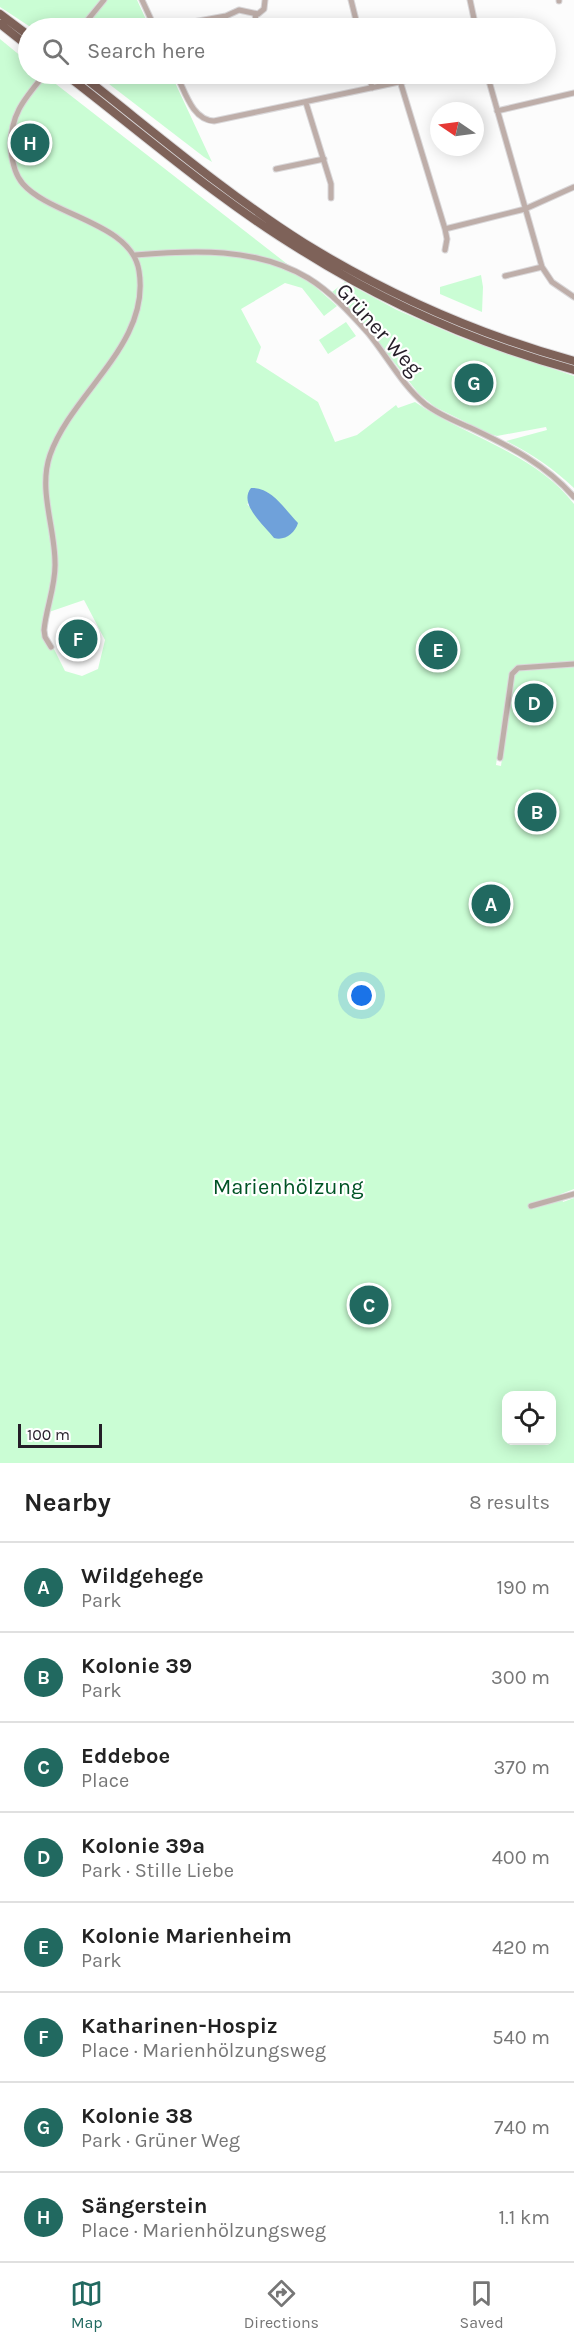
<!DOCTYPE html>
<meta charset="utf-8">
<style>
body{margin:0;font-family:Karla,sans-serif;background:#f6f6f6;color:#222}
.controls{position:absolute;right:18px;bottom:18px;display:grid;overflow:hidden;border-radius:12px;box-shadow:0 3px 15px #0003}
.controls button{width:54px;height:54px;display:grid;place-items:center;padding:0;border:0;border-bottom:2px solid #e0e0e0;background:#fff;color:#222;font:30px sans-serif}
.compass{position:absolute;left:430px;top:102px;width:54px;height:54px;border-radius:50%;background:#fff;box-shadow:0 3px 15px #0003;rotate:283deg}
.scale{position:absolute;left:18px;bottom:15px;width:84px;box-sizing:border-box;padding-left:6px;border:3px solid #251e28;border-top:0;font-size:16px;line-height:21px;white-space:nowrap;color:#251e28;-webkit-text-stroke:4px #fff;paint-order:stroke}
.you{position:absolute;left:362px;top:996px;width:21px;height:21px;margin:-15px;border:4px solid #fff;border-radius:50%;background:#1a73e8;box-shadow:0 0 0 9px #1a73e833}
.badge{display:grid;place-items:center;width:39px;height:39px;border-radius:50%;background:#216960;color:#fff;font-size:20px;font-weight:700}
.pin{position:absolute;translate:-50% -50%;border:3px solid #fff;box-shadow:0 2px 6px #0006}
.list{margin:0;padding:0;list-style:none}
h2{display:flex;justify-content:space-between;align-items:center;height:78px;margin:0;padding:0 24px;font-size:26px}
h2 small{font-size:20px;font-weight:400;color:#767676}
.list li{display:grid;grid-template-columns:39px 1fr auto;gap:18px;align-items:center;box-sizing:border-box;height:90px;padding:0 24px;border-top:2px solid #e0e0e0}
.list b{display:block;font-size:22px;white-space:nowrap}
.list p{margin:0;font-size:20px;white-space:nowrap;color:#767676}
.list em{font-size:20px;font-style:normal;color:#767676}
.icon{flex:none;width:33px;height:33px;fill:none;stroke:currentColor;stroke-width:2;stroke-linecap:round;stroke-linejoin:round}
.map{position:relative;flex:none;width:574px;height:1463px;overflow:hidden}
.search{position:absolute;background:#fff;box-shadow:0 3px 15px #0003;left:18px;right:18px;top:18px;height:66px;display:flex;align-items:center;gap:15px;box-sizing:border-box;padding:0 21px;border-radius:33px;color:#767676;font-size:22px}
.sheet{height:798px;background:#fff}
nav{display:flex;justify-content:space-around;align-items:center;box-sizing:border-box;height:84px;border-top:2px solid #e0e0e0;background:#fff;font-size:16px;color:#767676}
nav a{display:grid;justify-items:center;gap:3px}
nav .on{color:#216960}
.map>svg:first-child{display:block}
</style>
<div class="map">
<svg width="574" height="1463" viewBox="0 0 574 1463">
<rect width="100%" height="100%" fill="#fcfcfc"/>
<path fill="#cafdd4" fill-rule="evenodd" d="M0,0H137L150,28H32L0,7Z
M0,39L28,62V74H43L309,281L337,306L324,316L302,288L285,283L241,309L261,347L256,362L318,402L335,442L357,435L396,405L398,408L415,402C466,437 535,453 574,504V661L518,666L509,675L496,765L501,766L513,677L519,671L574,667V1189L561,1194L563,1202L574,1198V1463H0ZM268,492L279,539L247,504ZM84,600L105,640L98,669L82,676L65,671L46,633L49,612ZM506,1396H552V1440H506Z
M96,74H171L212,162L204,157Z
M481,275L483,287L482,312L440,294V287Z
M345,282L397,310L462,338L574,376V488C553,468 532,454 506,441L547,430L546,427L497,436L490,434L435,407L419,394L370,332L332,292Z
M346,322L356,336L328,354L319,340Z"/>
<path fill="#6fa1da" d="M251,488C272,487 285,510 298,523C295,533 285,541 274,538C264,525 238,504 251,488Z"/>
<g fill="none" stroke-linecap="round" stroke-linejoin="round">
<g stroke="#dad8da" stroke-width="7">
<path id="minor" d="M142,0L155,28L162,26L169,28
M351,0L358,28
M470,0L476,28
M559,0V1
M255,14L257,28
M81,28L104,0
M176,28L193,22L226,16L239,10L258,14L264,9L265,0
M45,74C24,99 9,116 11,150C12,161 15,175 23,184C51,216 132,223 139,271C151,344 72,392 50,455C38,490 55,527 55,563C56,585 46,608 44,630L45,637L51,647
M176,74C185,91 192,120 214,121L437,74
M369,74L372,88
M487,74L542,267L552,282L574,297
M400,81L445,229L447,239L445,250
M306,103L331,184V198
M497,111L574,93
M276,169L324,159
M445,229L525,209L574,187
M135,255C193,250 256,247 308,278C331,292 350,313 368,333C387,356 402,385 425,404C439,415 457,422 473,429C511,447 546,465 574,497
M505,276L542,267
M500,758L512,674L518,668L574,664
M531,1206L574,1194"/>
</g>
<g stroke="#dad8da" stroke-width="10">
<path id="trunk" d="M0,14L28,35
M0,24L28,46
M65,74C142,133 217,199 301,250C385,303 479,344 574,370
M80,74C153,131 225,193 304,243C387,294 480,335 574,361"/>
</g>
<use href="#minor" stroke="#beaea9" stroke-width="5"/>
<use href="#trunk" stroke="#7e6259" stroke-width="8"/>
</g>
<g text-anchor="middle" stroke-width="4.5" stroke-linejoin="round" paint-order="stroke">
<g font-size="22" fill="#251e28" stroke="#fff">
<text transform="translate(380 329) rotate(48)" y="8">Grüner Weg</text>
</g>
<g font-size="22" fill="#005325" stroke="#fff">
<text x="288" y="1194">Marienhölzung</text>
</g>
</g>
</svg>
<div class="controls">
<button><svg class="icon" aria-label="locate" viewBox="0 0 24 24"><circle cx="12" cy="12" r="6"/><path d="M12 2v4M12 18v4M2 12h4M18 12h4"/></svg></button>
</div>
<svg class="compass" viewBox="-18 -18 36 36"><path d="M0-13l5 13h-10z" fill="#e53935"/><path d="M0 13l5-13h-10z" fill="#767676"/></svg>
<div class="scale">100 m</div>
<div class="you"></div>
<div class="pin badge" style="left:491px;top:904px">A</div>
<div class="pin badge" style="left:537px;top:812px">B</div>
<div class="pin badge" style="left:369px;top:1305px">C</div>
<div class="pin badge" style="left:534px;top:703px">D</div>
<div class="pin badge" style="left:438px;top:650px">E</div>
<div class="pin badge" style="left:78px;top:639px">F</div>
<div class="pin badge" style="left:474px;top:383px">G</div>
<div class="pin badge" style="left:30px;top:143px">H</div>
<div class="search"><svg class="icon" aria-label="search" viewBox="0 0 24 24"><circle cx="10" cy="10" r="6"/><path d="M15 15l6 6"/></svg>Search here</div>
</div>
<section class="sheet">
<h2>Nearby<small>8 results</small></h2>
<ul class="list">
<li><span class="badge">A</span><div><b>Wildgehege</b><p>Park</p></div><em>190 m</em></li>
<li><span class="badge">B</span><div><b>Kolonie 39</b><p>Park</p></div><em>300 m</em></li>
<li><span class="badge">C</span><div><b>Eddeboe</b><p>Place</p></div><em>370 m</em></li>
<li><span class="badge">D</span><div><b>Kolonie 39a</b><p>Park · Stille Liebe</p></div><em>400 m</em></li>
<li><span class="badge">E</span><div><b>Kolonie Marienheim</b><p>Park</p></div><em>420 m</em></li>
<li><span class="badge">F</span><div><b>Katharinen-Hospiz</b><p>Place · Marienhölzungsweg</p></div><em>540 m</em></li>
<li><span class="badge">G</span><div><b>Kolonie 38</b><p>Park · Grüner Weg</p></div><em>740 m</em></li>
<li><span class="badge">H</span><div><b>Sängerstein</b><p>Place · Marienhölzungsweg</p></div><em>1.1 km</em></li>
</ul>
</section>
<nav>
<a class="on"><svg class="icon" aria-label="map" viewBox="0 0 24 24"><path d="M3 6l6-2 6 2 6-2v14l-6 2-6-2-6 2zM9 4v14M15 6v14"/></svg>Map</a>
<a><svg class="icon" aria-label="directions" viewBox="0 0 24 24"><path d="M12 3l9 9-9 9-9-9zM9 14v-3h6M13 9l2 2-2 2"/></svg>Directions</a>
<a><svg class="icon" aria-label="saved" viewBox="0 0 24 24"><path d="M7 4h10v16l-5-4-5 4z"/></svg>Saved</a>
</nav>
